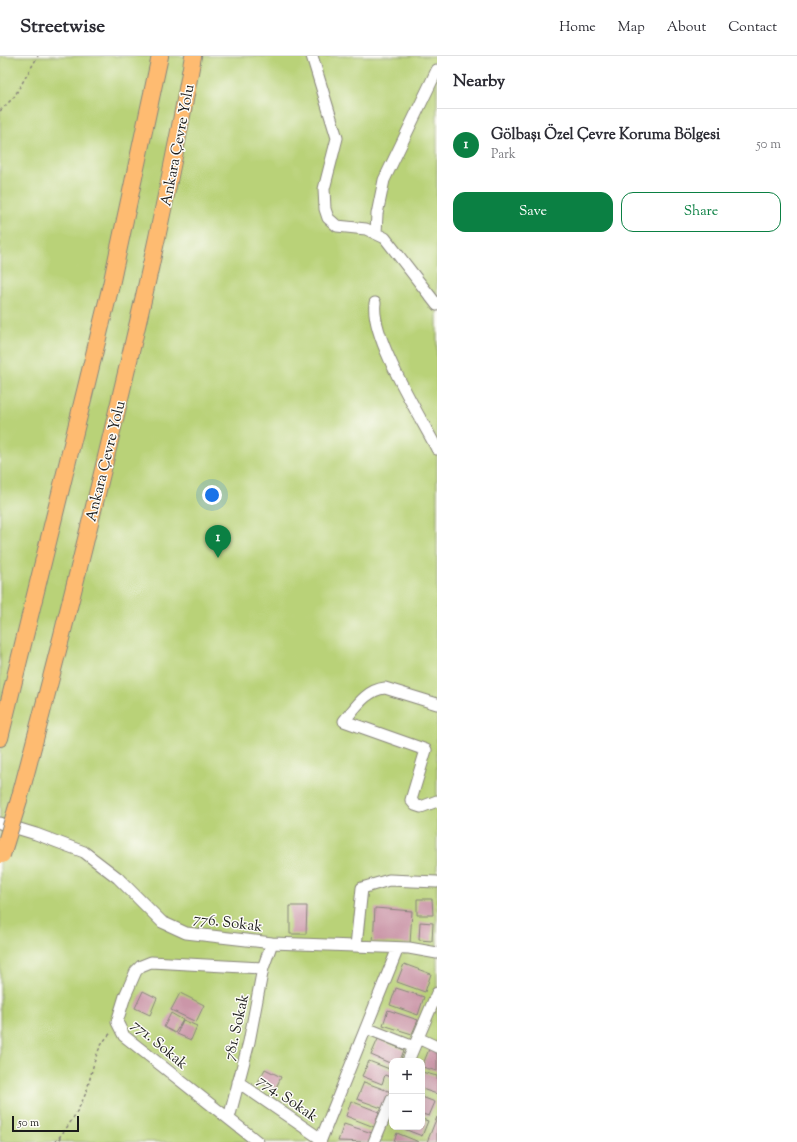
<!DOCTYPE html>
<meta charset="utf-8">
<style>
body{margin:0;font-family:"Sorts Mill Goudy",serif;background:#f2f2f3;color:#2b2b33}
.controls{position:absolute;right:12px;bottom:12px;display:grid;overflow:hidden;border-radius:8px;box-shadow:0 4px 16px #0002}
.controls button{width:36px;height:36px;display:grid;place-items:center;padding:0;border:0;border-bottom:1px solid #e1e1e2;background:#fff;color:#2b2b33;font:20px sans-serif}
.scale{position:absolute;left:12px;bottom:10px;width:67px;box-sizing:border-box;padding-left:4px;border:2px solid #1c1c1c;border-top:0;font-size:11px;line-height:14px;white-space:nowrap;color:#1c1c1c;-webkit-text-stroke:3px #fdfcf7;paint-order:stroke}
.you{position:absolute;left:212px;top:439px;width:14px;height:14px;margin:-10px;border:3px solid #fff;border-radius:50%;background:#1a73e8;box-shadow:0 0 0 6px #1a73e833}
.badge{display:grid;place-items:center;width:26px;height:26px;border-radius:50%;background:#0b8043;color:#fff;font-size:13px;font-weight:700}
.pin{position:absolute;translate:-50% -33px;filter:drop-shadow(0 1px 2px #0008)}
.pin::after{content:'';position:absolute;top:21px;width:14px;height:12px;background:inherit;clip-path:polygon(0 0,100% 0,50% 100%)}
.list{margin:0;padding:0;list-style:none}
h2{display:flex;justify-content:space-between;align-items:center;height:52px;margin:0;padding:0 16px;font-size:17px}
h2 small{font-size:13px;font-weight:400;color:#7c7c81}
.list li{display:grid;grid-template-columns:26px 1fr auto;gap:12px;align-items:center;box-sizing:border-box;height:72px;padding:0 16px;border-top:1px solid #e1e1e2}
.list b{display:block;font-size:15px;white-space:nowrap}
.list p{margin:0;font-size:13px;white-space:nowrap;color:#7c7c81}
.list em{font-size:13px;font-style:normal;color:#7c7c81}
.actions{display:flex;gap:8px;padding:12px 16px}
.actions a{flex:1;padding:9px 0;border:1px solid #0b8043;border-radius:12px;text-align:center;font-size:14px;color:#0b8043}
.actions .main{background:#0b8043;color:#fff}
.map{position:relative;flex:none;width:437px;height:1086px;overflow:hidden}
header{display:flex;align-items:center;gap:24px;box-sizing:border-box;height:56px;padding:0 20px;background:#fff;border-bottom:1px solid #e1e1e2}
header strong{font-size:19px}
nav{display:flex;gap:22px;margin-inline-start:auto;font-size:14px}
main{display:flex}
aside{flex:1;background:#fff}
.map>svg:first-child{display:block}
</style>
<header>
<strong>Streetwise</strong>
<nav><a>Home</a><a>Map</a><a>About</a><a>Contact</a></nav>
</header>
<main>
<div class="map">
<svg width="437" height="1086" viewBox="0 0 437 1086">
<rect width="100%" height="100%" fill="#fdfcf7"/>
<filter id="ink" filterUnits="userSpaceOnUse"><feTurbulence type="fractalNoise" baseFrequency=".025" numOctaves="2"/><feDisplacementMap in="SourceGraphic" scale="8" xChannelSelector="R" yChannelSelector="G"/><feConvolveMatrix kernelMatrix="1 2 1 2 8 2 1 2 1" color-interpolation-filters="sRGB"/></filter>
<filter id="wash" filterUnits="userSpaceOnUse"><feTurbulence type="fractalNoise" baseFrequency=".012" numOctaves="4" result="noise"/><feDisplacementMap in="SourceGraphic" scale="16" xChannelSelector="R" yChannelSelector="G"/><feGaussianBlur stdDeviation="0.9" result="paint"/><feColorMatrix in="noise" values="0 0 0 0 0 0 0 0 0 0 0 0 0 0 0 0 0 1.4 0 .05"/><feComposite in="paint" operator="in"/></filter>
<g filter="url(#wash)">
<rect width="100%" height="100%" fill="#f3eeda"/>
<path fill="#b9d278" stroke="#6a774a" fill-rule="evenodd" d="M0,0H437V1086H0ZM392,1005H422V1071H392Z"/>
<g id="blocks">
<path fill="#cb96a8" d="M417,843H432L433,859H417Z
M290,850H307L306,878H290Z
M375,852L412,855L410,888L373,886Z
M420,866L433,867L432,885L419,884Z
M404,908L431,918L425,936L397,926Z
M396,932L424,941L418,959L390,949Z
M143,935L157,942L150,959L135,952Z
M180,937L204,949L196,966L171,954Z
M388,954L418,964L412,978L383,969Z
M171,957L183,964L175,977L164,971Z
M183,964L197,970L191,984L177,978Z
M378,983L404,994L400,1005H392V1008L371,999Z
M429,993L437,996V1015L422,1011Z
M369,1005L392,1014V1022L385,1019L382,1028L362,1020Z
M265,1013L281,1021L275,1034L258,1026Z
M422,1016L437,1020V1038L422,1033Z
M364,1026L391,1036L384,1053L357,1043Z
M422,1041L435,1046L429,1060L422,1058Z
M351,1045L379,1056L374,1071L346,1060Z
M437,1061V1086H427Z
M422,1063L428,1065L422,1080L399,1071H422Z
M344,1068L372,1077L369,1086L338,1085Z
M397,1077L419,1086H395L394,1085Z"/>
</g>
</g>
<g filter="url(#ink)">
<use href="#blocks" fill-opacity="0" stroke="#88857b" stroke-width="1"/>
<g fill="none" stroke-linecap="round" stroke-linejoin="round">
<g stroke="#88857b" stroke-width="13">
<path id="minor" d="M312,0L337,82L324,133L325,153L328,162L337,170L366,173L385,182L437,249
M376,177L377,158L384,124L437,14
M375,247C370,281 420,360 437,393
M437,648L385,632C366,634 356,651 344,665L426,694L411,744L415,749L421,751L437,745
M0,767L36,778L84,796L118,822L162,866L186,877L272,887L409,892L437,897
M356,890L362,832L389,824L437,826
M366,972L414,991
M418,982L437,991
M408,1005L437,937
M238,1026L321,1083
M229,1062L249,986L263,912L272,887
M258,1086L124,980L117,966L125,940L136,915L141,910L151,906L263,912
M320,1086L398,892
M374,1086L392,1043"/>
</g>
<g stroke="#88857b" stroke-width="18">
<path id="highway" d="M0,682L111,229L160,0
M19,744C55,609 89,474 121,338C148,226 173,114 193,0"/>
</g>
<path stroke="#88857b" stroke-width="1.5" stroke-dasharray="3 3" stroke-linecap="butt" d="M0,55L14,41L38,0
M59,1081L64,1086
M55,1086C67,1073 78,1056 85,1039C93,1018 93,993 111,977"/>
<use href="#minor" stroke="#fff" stroke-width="11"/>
<use href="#highway" stroke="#febb71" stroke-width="16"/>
<g stroke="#88857b" stroke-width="18" stroke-linecap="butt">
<path id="highway-bridge" d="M2,799L19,744"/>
</g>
<use href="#highway-bridge" stroke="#febb71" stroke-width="16"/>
</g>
</g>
<g text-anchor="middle" stroke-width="3" stroke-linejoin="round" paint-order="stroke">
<g font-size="15" fill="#1c1c1c" stroke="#fdfcf7">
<text transform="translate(177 89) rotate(-79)" y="5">Ankara Çevre Yolu</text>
<text transform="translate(105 405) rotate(-76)" y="5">Ankara Çevre Yolu</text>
<text transform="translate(228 866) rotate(7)" y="5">776. Sokak</text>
<text transform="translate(236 971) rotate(-77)" y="5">781. Sokak</text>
<text transform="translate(160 988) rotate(40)" y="5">771. Sokak</text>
<text transform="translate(288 1042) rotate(35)" y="5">774. Sokak</text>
</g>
</g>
</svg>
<div class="controls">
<button>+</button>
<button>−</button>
</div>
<div class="scale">50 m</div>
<div class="you"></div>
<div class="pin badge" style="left:218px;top:502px">1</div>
</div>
<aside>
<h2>Nearby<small></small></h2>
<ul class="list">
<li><span class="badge">1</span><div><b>Gölbaşı Özel Çevre Koruma Bölgesi</b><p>Park</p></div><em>50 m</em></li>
</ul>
<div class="actions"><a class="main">Save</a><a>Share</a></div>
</aside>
</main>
